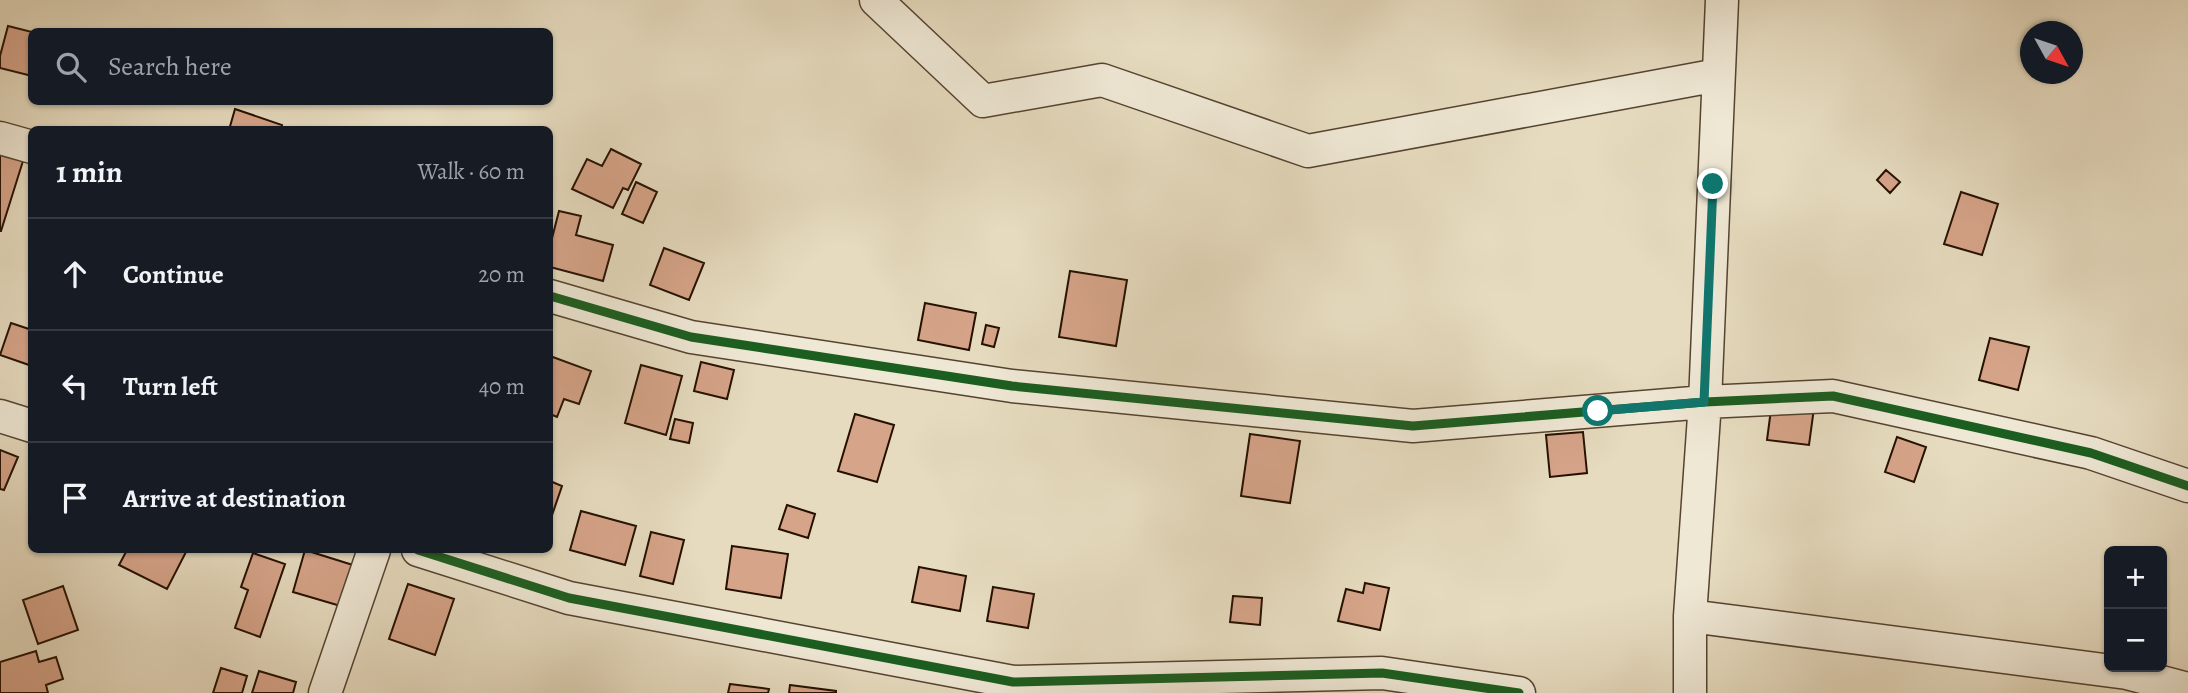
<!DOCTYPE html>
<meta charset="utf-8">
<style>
body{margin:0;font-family:Alegreya,serif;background:#242831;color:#f1f3f6}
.controls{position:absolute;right:21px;bottom:21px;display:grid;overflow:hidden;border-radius:10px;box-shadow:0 2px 5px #0004}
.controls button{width:63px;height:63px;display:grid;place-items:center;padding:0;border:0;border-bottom:2px solid #363941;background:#171b24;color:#f1f3f6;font:35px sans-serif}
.compass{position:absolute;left:2020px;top:21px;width:63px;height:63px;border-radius:50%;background:#171b24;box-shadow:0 2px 5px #0004;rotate:130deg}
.stop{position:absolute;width:21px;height:21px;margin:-16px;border:5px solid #0f766e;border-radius:50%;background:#fff}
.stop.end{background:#0f766e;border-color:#fff;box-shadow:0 2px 7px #0008}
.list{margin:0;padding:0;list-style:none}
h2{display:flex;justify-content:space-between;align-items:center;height:91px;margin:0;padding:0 28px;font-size:30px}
h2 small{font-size:23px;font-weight:400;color:#9ea1a6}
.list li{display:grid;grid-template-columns:46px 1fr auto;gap:21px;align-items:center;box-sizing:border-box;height:112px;padding:0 28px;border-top:2px solid #363941}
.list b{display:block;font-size:26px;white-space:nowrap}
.list em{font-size:23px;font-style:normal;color:#9ea1a6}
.icon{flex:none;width:38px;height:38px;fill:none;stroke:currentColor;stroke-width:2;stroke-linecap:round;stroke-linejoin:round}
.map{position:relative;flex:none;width:2188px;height:693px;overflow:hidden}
.search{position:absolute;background:#171b24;box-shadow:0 2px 5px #0004;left:28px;top:28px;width:525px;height:77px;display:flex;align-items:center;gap:18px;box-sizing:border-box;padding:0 24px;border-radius:10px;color:#9ea1a6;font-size:26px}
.panel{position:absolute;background:#171b24;box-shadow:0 2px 5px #0004;left:28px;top:126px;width:525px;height:427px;border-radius:10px}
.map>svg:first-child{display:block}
</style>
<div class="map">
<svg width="2188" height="693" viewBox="0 0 2188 693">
<rect width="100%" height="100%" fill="#e6dbbf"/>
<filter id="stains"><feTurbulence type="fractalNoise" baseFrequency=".00286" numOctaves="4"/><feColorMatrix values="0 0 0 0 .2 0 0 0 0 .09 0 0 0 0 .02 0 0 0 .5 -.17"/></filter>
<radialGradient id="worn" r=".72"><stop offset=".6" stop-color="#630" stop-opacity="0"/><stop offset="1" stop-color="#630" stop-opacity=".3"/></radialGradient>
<path fill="#d6a489" stroke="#251000" stroke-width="2" d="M8,26L32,32V76L0,68V56Z
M235,109L282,125L280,130H229Z
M611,149L641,164L628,190L623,188L613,208L572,189L587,159L602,166Z
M0,154L23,161L1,231H0Z
M1886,170L1900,182L1890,193L1877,180Z
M636,182L657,192L643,223L622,214Z
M1961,192L1998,204L1982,255L1944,244Z
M559,211L581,216L576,235L613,245L603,281L550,267V246Z
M664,248L704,263L689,300L650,285Z
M1070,271L1127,280L1116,346L1059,337Z
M925,303L976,313L969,350L918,340Z
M11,323L32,330V366L0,355Z
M986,325L999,328L994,347L982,344Z
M1990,338L2029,347L2018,390L1979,380Z
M550,356L591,371L579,404L564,399L557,417L550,414Z
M701,362L734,370L727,399L694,391Z
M641,365L682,376L666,435L625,423Z
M1772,402L1814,408L1809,445L1767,440Z
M855,414L894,425L877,482L838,471Z
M675,419L693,423L689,443L670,439Z
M1583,432L1587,473L1550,477L1546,435Z
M1250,434L1300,441L1290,503L1241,496Z
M1897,437L1926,447L1914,482L1885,472Z
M0,450L18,457L4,490L0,489Z
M550,481L562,486L550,521Z
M787,505L815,514L808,538L779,529Z
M581,511L636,526L625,565L570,550Z
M651,532L684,540L673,584L640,576Z
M732,546L788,554L781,598L726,589Z
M127,550H187L167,589L119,565Z
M305,550L356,566L344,607L293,592Z
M253,553L285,564L260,637L235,628L248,590L241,587Z
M919,567L966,576L960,611L912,602Z
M1365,583L1389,588L1380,630L1338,621L1346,589L1363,593Z
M408,584L454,599L435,655L389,639Z
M63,586L78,630L38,644L23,600Z
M993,587L1034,594L1028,628L987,621Z
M1233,596L1262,598L1260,625L1230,622Z
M36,651L39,662L56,657L63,679L46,685L48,693H0V662Z
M221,668L247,676L242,693H213Z
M259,671L296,682L293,693H252Z
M730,684L769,689L768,693H728Z
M790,685L836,691V693H789Z"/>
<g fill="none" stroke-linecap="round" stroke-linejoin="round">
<g stroke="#554330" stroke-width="35">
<path id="street" d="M876,0L983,101L1102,80L1308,151L1718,75
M0,138L32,147
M550,296L691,337L1012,386L1413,426L1705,402L1833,396L2091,453L2188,486
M0,416L32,426
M418,550L569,598L1013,682L1382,673L1519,693
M1690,616L2127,673L2188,689
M325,693L374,550
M1690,693V616L1705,402L1722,0"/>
</g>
<use href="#street" stroke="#efe8d5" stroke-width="32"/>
<g stroke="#efe8d5" stroke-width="13">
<path id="cycleway" d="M550,296L691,337L1012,386L1413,426L1705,402L1833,396L2091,453L2188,486
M418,550L569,598L1013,682L1382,673L1519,693"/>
</g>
<use href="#cycleway" stroke="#1b5e20" stroke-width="9"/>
</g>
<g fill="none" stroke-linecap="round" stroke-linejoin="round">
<path stroke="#0f766e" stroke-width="9" d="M1598,411L1704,402L1713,184"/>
</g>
<rect width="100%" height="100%" filter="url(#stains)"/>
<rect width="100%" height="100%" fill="url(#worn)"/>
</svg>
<div class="controls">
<button>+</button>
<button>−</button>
</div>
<svg class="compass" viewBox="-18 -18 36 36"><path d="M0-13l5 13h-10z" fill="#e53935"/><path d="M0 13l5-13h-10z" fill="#9ea1a6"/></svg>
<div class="stop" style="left:1598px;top:411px"></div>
<div class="stop end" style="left:1713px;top:184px"></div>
<div class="search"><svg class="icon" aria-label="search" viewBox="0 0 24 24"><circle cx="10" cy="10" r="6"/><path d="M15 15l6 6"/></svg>Search here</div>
<section class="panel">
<h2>1 min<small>Walk · 60 m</small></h2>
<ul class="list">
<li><svg class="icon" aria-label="ahead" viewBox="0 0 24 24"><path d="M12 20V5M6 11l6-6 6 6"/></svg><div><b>Continue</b></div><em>20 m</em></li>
<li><svg class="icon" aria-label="left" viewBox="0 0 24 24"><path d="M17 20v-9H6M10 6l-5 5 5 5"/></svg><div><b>Turn left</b></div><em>40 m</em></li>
<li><svg class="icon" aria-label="arrive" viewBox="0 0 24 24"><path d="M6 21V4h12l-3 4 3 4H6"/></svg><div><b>Arrive at destination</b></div></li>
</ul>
</section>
</div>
